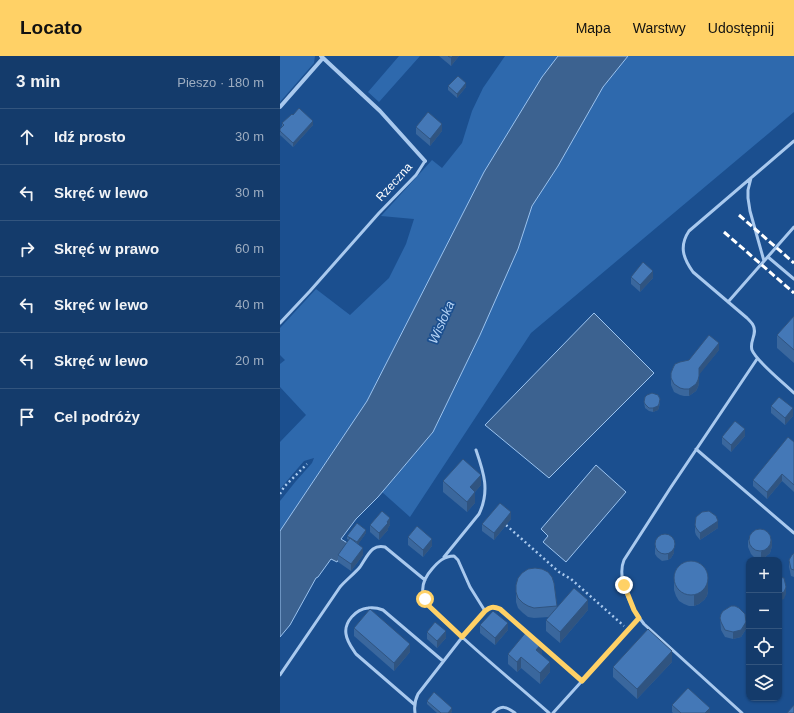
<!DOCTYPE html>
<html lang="pl">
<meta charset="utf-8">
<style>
body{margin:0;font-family:Arial,sans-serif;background:#1d4271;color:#f1f3f6}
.controls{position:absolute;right:12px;bottom:12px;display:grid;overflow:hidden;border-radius:8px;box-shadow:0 1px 3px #0004}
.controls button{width:36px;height:36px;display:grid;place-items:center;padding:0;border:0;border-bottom:1px solid #33557e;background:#143b6b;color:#f1f3f6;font:20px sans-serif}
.stop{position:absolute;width:12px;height:12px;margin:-9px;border:3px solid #ffd166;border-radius:50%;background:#fff}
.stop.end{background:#ffd166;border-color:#fff;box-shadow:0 1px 4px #0008}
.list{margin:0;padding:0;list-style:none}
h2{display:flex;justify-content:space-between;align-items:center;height:52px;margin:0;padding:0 16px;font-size:17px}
h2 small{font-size:13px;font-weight:400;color:#9dadc1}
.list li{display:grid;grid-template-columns:26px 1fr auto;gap:12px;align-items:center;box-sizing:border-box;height:56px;padding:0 16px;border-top:1px solid #33557e}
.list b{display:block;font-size:15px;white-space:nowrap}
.list em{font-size:13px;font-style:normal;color:#9dadc1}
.icon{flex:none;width:22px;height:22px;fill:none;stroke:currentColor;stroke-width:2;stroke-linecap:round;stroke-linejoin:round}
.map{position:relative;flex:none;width:514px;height:657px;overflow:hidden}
header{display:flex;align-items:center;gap:24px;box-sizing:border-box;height:56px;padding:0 20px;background:#ffd166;color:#111}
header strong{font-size:19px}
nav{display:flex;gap:22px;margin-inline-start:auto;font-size:14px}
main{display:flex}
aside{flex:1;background:#143b6b}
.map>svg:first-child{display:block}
</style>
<header>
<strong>Locato</strong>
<nav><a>Mapa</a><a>Warstwy</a><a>Udostępnij</a></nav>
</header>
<main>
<aside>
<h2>3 min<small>Pieszo · 180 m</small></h2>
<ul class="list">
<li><svg class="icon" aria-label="ahead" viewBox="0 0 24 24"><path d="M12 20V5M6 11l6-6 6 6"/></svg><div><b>Idź prosto</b></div><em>30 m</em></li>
<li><svg class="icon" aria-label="left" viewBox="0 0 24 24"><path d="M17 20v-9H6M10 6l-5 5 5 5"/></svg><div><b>Skręć w lewo</b></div><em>30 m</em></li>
<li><svg class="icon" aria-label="right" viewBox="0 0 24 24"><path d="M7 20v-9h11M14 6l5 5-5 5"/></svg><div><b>Skręć w prawo</b></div><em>60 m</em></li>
<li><svg class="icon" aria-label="left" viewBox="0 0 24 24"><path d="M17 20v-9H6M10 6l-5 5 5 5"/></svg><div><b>Skręć w lewo</b></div><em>40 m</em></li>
<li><svg class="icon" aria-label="left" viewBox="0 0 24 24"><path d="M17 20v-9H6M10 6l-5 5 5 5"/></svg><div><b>Skręć w lewo</b></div><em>20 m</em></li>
<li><svg class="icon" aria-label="arrive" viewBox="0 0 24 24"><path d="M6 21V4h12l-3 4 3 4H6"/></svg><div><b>Cel podróży</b></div></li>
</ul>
</aside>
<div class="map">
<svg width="514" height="657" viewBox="0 0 514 657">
<rect width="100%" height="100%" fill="#1b4f8f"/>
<path fill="#2e69ad" d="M0,0H35L34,7L0,46Z
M119,0H140L99,46L88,36Z
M225,0H278L262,21L204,116L87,345L0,475V445L16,425L32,407L34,402L24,405L0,433V386L26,359L0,331V308L5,304L0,299V272L36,233L70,259L109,222L126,188L134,163L101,160L152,104L162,112L182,87L192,55L203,32Z
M348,0H514V56L251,277L130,461L102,436L153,376L200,279L238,193L252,150L278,110L323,31Z"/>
<path fill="#3c6290" stroke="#9cc4f0" d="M278,0H348L323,31L278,110L252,150L238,193L200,279L153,376L98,441L76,463L61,483L69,488L57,506L51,503L38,521L36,522L10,569L0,581V475L87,345L204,116L262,21Z
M314,257L374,317L269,422L205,369Z
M316,409L346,436L286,506L263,486L268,480L261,473Z"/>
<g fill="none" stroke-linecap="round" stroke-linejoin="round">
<path stroke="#a9c9ee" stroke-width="2.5" stroke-dasharray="2 3" stroke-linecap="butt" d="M0,438L4,431L27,408
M226,469L279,516L291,523L344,570"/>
<path stroke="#a9c9ee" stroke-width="3" d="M514,85L409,175C399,190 403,202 413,216L467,262C469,264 472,267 473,269C478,278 469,285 472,294C476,305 504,327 514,337
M471,122L468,134V142L470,155L484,205
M488,201L514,223
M448,246L514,171
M0,267L30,235L99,157L136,119L145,105
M416,393L514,477
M164,501L199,458C210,435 204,417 196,394
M205,555L190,531L178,504L174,500C164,500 158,506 152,513C144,522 140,533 145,544C150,554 162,563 170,570C202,600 236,628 269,657
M259,587L302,625
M0,619L60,531C66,524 74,518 80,511C84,505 88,497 93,493C97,490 100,490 105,491L145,524
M135,649L76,598C72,592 67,586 66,578C64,566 76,553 88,552C94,551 98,552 103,554L163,605
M135,657C134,650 135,644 138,638L180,584L205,555C210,551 213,550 220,553L249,579
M213,657C221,649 226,650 235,657
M273,657L359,562
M462,657L364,568C352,553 336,523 344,504L391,431L477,303"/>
<path stroke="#a9c9ee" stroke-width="4" d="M41,0L100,55L145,105
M0,51L43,2"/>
<path stroke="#fff" stroke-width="3" stroke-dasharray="7 3" stroke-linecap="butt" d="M459,159L514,207
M444,176L514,237"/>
</g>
<path fill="#3a679d" d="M159,0H179L171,10Z
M168,30L186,31L177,42L168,34Z
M13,59L33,69L13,91L0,79V73L2,70V67Z
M136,71L162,75L150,90L136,78Z
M351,221L373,222L360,236L351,228Z
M514,260V307L497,292V279Z
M439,294L419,318V327L418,331L416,335L409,340H404L400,339L394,336L391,329V317L409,304Z
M364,346L380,347L379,351L378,354L373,356L369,355L365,352Z
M491,350L513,360L505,369L491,357Z
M465,380L451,396L442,388V381Z
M514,386V436L502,425L487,443L473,430V424Z
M163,425L201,429L195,436V447L187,456L163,436Z
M231,463L214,484L202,475V468Z
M90,469H110L108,472V474L99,484L90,476Z
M415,469L438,472L420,484L416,479L415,476Z
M86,477L78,488L83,499L71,515L58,506V499L69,484L67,483V480Z
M128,481L152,490L143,501L128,489Z
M468,484L492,490L490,497L484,502L481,503L474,501L471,498L468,491Z
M375,485L394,497L391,502L388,504L382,505L377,501L375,498Z
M514,497V521L511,520L509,511V504Z
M394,524L428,535L427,540L424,544L419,548L414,550H409L404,548L399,545L396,540L394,534Z
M274,527L277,551L308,554L280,587L266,575V564L269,561L254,562L248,561L243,557L238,552L236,546V529Z
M440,562L466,573L461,581L453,583L445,581L441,574Z
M200,569L228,574L215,589L200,577Z
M74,572L130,596L114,615L74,580Z
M147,576L166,582L157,592L147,583Z
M228,598H262H261L270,616L260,628L241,612L237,616L228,608Z
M392,606L357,643L333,621V611Z
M147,645L172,655L171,657H157L147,648Z
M392,649L430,657H393L392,656Z"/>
<path fill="#305480" d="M173,0H179L171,10V2Z
M186,27V31L177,42V38Z
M33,65V69L13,91V87Z
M162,68V75L150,90V83Z
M373,215V222L360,236V229Z
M439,287V294L419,319V312Z
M419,320V327L418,331L416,335L409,340V333Z
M380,343L379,351L378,354L373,356V352Z
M513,352V360L505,369V362Z
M465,373V380L451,396V389Z
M502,418V425L487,443V436Z
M201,419V429L190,442V431Z
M195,436V447L187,456V446Z
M231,456V463L214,484V477Z
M110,462V469L108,472V474L99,484V477Z
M438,465V472L420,484V477Z
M86,474V477L77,490V486Z
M152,483V490L143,501V494Z
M492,483V490L490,497L484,502L481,503V496Z
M394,490V497L391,502L388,504V497Z
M83,492V499L71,515V508Z
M428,524V535L427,540L424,544L419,548L414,550V539Z
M506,531V538L504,543L499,545V538Z
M308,544V554L280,587V576Z
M466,566V573L461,581L453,583V576Z
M228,567V574L215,589V582Z
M166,575V582L157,592V585Z
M262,587V598L256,604V594Z
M130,588V596L114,615V607Z
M392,595V606L357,643V633Z
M241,601V612L237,616V606Z
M270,606V616L260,628V617Z
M172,652V655L171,657H168Z
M430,652V657H425Z"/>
<path fill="#4478b7" stroke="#305480" d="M168,0H173L171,2Z
M178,20L186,27L177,38L168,30Z
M19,52L33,65L13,87L0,75V73L4,69L2,67L12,58L13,59Z
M148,56L162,68L150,83L136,71Z
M363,206L373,215L360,229L351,221Z
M514,260V294L497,279Z
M429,279L439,287L419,312V320L418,324L416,328L409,333H404L400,332L394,328L391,322V317L393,312L395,308L400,306L409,304Z
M372,337L378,339L380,343L379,348L378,350L373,352H369L365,348L364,346L365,341L367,339Z
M499,341L513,352L505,362L491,350Z
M455,365L465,373L451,389L442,381Z
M508,381L514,386V429L502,418L487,436L473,424Z
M183,403L201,419L190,431L195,436L187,446L163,425Z
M220,447L231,456L214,477L202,468Z
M102,455L110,462L107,466L108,467L99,477L90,469Z
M429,455L436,460L438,465L420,477L416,472L415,469L416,461L422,456Z
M77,467L86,474L77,486L67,480Z
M137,470L152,483L143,494L128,481Z
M469 484a11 11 0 1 1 22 0a11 11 0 1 1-22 0Z
M375 488a10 10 0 1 1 20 0a10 10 0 1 1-20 0Z
M70,482L83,492L71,508L58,499Z
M514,497V514L511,513L509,504L512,499Z
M394 522a17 17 0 1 1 34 0a17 17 0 1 1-34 0Z
M255,512L262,513L268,516L272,521L274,527L277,550L254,552L248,550L243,547L238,542L236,536V529L238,522L242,517L248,513Z
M499,521L504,522L506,531L504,536L499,538Z
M294,532L308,544L280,576L266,564Z
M451,550H455L459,552L465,558L466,566L461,574L453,576L445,574L441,566L440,562L441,558L443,555Z
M90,553L130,588L114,607L74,572Z
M213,555L228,567L215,582L200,569Z
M155,566L166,575L157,585L147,576Z
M368,573L392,595L357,633L333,611Z
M247,575L262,587L256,594L270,606L260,617L241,601L237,606L228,598Z
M408,632L430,652L425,657H401L392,649Z
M154,636L172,652L168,657H161L147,645Z
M514,649V657H507Z"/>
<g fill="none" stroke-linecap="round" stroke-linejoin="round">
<path stroke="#ffd166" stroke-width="5" d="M145,543L149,550L182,581L205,555C210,551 213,550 220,553L302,625L359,562L354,554L344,529"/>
</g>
<g text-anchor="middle" stroke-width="3.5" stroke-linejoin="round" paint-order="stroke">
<g font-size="12" fill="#fff" stroke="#1b4f8f">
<text transform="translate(114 126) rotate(-48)" y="4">Rzeczna</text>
</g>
<g font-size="13" font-style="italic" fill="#b5d3f5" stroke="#1b4f8f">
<text transform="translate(161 266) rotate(-66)" y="5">Wisłoka</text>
</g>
</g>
</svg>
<div class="controls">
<button>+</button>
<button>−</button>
<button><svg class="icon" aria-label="locate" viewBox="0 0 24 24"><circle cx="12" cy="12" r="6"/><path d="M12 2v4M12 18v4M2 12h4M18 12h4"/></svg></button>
<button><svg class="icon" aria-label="layers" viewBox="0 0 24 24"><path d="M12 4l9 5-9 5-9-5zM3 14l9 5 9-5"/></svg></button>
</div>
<div class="stop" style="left:145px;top:543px"></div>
<div class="stop end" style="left:344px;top:529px"></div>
</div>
</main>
